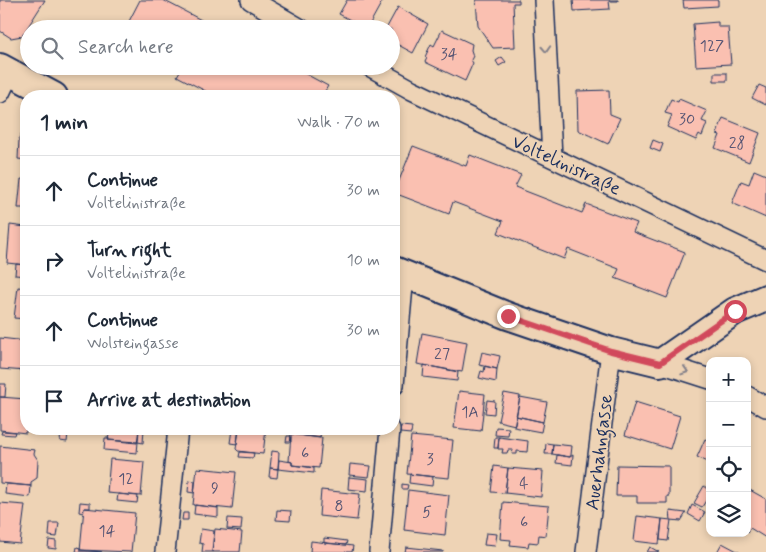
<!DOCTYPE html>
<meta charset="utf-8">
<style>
body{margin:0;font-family:Mynerve,sans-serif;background:#f2f2f3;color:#1f2937}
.controls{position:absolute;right:15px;bottom:15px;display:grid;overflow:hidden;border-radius:10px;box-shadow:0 2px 8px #0003}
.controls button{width:45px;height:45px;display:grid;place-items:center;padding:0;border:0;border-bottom:1px solid #e0e1e3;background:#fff;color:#1f2937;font:25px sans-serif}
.stop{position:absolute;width:15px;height:15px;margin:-11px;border:4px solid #d1495b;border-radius:50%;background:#fff}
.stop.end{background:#d1495b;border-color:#fff;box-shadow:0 1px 5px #0008}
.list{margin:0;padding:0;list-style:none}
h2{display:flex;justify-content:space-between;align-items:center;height:65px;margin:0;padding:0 20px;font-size:21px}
h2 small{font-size:16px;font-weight:400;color:#747a83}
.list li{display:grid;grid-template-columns:32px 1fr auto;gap:15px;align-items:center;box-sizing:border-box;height:70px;padding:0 20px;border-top:1px solid #e0e1e3}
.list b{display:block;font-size:19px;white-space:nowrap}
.list p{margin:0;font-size:16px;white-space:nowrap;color:#747a83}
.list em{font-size:16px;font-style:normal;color:#747a83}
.icon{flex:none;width:28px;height:28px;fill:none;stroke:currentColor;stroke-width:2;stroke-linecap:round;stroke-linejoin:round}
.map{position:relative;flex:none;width:766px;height:552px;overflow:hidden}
.search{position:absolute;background:#fff;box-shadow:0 2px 8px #0003;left:20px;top:20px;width:380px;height:55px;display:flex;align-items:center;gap:12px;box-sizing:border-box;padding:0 18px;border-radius:28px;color:#747a83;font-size:19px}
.panel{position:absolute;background:#fff;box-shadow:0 2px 8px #0003;left:20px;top:90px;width:380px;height:345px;border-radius:20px}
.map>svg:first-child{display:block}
</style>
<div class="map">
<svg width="766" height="552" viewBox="0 0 766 552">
<rect width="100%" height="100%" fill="#eed3b5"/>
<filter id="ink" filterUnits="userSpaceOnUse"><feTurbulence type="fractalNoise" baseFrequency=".02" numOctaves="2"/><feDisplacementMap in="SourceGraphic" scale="10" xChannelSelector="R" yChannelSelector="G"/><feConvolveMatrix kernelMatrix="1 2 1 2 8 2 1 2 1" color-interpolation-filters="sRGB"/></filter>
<g filter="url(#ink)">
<path fill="#fac0b1" stroke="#1b2f5e" d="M0,0H45L22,36L11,38L0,31Z
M140,0H163L205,22L202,29H125Z
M347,0H383L367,29L339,14Z
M476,0H519V3H513L515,47L493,48L478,26Z
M573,0H618V1H609L610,9L574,11Z
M683,0H718V6L684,8Z
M398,7L428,24L413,53L391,41V29H386Z
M718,22V27H728L731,64L696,66L693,24Z
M442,30L472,44L471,50L473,56L471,60L473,63L465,81L425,62L427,58L425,57L431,44L434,46Z
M502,57L506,62L499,66L496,61Z
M183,66H291L328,86L322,96H215L177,76Z
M714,73H727V81H714Z
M759,85L766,88V105L752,98Z
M609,90L610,114L620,118L608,144L578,130L577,91Z
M671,99L678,102L679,99L707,111L702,121L707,123L702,136L699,134L696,140L667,127L672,115L665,113Z
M723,118L760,133L749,162L715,148L720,135L717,134Z
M26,126V160L18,159L19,139Z
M653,140L663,144L660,152L650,148Z
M413,146L466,166L470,155L521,175L515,187L582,213L586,204L637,223L633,232L685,252L667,298L615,278L619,269L568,249L564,259L498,233L503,221L482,213L453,202L449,214L394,193Z
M754,170L766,175V218L732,203L741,181L749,184Z
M21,179L26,180V208H18Z
M10,225L26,227V265L7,263Z
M16,264L26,265V276L15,275Z
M18,287L26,288V319L14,318Z
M422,333L467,342L462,372L417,364Z
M0,338L26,341V371L0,369Z
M482,352L500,356L497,369L479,365Z
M424,365L458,372L457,381L423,377Z
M485,366L497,369L496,382L479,378L481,371L484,372Z
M0,384H6L5,397H0Z
M459,391L485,394L481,431L454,428Z
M504,393L520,396L515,425L498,421Z
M0,397L26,399V433L0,430Z
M520,397L547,402L543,422L516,416Z
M487,400L495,401L494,414L485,413Z
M635,402L680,416L670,449L625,435Z
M516,416L543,422L541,432L514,427Z
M401,426L412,427L411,434L400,433Z
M496,427L509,428L508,436L495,435Z
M62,429H69L68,433L62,432Z
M110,429H139L137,443L108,440Z
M139,429H144L143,443L138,442Z
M232,429H239L237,444L230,443Z
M239,429H266L263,454L238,451L236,449Z
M292,429L321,430L320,438L291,434Z
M2,431L15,432L14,435L1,434Z
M61,432L68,433L67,442L60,441Z
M291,434L322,438L319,468L292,465V462L289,461Z
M287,436H291V442H286Z
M411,436L453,440L449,478L407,474Z
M495,437H499L498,448H494Z
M499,437L528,441L527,452L517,451V454H512L513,450H508L507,453H502L503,449H498Z
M105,438H109L108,440L138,442L137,453L104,450Z
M705,439L710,441V463L697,457Z
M546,443L553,444L552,454H545Z
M553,444L572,446L571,455L570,457L552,454Z
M0,446L35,450L34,454L38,460L37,478L31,482V486L0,483Z
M272,451L279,452L278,469L270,468Z
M240,452L254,453L253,458L239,457Z
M557,455L570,457L573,455L572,465L556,463Z
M110,459L144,462L141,496L107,493Z
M279,460L292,462V465L314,468V473L278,469Z
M350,464L371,466L369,477L349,475Z
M617,465L669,466V496H667V503H637V496H616Z
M494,466L508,468L505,493L491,492Z
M197,468L236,472L232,509L193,505Z
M270,468L278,469L277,478L269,477Z
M508,468L543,471L541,497L505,493Z
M410,474L433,477L432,486L409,483Z
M349,477L368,479L367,491L348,489Z
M189,480L195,481L194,493L188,492Z
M6,484L31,486L30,497L5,494Z
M402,484L408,485L407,489H402Z
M704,486L710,490V494L702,507L694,503Z
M748,489L766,499V538L750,528L747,533Z
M321,490L360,494L357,520L319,516Z
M408,490L449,495L445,535L404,530Z
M118,494L138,496L137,503L117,501Z
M80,502L90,503V508H84L83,513L79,512Z
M503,502L549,506L546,536L539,535L538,543L529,542L528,547L510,545L511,540L500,539Z
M0,503L25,505L20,544L0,542Z
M195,505L218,508V517L194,514Z
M692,505L705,512L700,521L688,514Z
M84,508L135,513L131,552L80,550Z
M277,510L291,511L290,521L276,520Z
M670,511L686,513L681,521L671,520Z
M183,513H188V520H182Z
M637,516L662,519L659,544L634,541Z
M228,518L242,519L241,530L227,529Z
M662,519L671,520L668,541L660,540Z
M50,523H59L57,537L49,536Z
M201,529L214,531L212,552H202L203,544L199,543Z
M215,529L242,532L240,552H212Z
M486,533L497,534L495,546L484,545Z
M324,538L347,541L346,545L324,543Z
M49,540L56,541V549L48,548Z
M311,541L353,546L352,552H310Z
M722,543L739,552H717Z
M77,547L80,548V550L102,552H76Z
M406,547L443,551V552H405Z
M650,547L659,552H647Z"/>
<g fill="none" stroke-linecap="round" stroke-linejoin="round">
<g stroke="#1b2f5e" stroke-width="22">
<path id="street" d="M251,0L301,29
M544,0L552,157
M369,66L412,90L766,260
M0,93L10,72
M660,363L710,379
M394,385L404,275
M747,396L766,407
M165,552L178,429
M379,552L390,429
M586,552L611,351"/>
</g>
<g stroke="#1b2f5e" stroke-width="30">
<path id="secondary" d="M0,67L54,96
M394,270L508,316L611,351L660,363L735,311L766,298"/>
</g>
<use href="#street" stroke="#eed3b5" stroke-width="19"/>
<use href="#secondary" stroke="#eed3b5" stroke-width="26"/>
</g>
<defs><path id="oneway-chevron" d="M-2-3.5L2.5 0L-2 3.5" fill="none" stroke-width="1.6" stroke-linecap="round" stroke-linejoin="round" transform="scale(1.25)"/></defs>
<g stroke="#84818a">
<use href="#oneway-chevron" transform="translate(546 49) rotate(87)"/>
<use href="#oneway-chevron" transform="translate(685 371) rotate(18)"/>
</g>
</g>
<g fill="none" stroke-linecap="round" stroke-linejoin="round" filter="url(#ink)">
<path stroke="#d1495b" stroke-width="6" d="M508,316L611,351L660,363L735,311"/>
</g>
<g text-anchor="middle" stroke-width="4" stroke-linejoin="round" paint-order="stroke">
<g font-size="16" fill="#535373">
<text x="712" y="51">127</text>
<text x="449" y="59">34</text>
<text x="687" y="124">30</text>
<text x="737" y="148">28</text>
<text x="442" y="359">27</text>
<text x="470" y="417">1A</text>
<text x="305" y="458">6</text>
<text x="430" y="464">3</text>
<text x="126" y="484">12</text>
<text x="524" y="488">4</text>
<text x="215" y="493">9</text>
<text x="339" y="511">8</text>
<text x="427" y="517">5</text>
<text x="524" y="527">6</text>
<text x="107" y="536">14</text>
</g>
<g font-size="19" fill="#1b2f5e" stroke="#eed3b5">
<text transform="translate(567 164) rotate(25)" y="7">Voltelinistraße</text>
<text transform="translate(598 452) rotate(-83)" y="7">Auerhahngasse</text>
</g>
</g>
</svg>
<div class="controls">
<button>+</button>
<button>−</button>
<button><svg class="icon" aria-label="locate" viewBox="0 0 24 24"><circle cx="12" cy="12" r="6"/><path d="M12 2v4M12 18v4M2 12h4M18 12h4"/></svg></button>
<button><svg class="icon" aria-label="layers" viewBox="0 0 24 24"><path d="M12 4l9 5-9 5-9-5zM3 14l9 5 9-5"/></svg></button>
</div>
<div class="stop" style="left:735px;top:311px"></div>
<div class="stop end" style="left:508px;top:316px"></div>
<div class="search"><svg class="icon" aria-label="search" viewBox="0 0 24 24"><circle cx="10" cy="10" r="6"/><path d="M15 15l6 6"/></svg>Search here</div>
<section class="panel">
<h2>1 min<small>Walk · 70 m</small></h2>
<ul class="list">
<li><svg class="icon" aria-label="ahead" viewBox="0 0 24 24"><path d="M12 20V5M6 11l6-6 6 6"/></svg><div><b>Continue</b><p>Voltelinistraße</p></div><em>30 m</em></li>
<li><svg class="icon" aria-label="right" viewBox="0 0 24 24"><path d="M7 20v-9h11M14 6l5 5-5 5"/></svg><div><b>Turn right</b><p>Voltelinistraße</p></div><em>10 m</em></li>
<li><svg class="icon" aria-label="ahead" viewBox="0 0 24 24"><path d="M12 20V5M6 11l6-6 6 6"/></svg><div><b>Continue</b><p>Wolsteingasse</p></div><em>30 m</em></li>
<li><svg class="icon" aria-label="arrive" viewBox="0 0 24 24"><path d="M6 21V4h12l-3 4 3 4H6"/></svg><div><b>Arrive at destination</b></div></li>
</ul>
</section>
</div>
